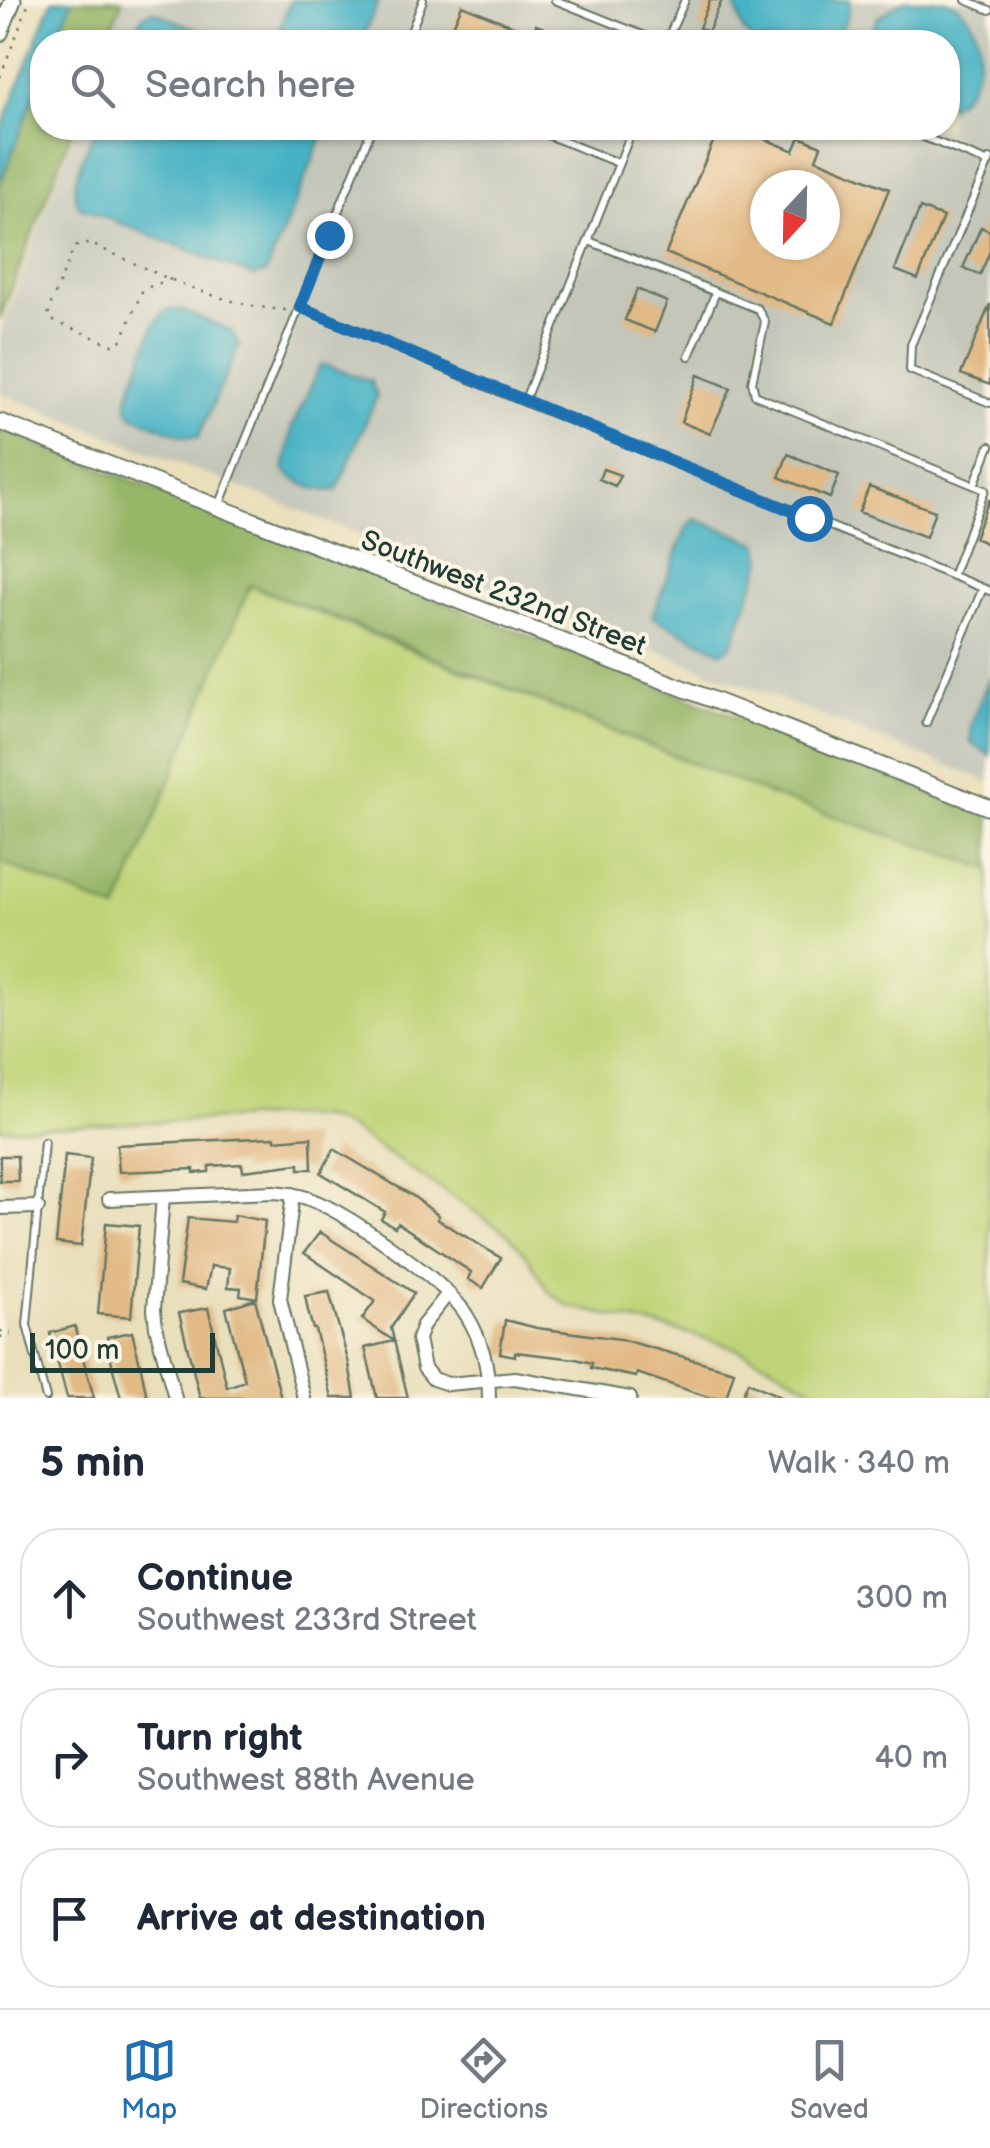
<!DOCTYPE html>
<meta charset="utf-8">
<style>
body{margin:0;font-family:"Balsamiq Sans",sans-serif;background:#f2f2f3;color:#1f2937}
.compass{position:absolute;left:750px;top:170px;width:90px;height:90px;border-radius:50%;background:#fff;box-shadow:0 2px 8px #0004;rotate:202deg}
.scale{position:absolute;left:30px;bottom:25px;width:185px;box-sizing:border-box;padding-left:10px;border:5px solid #1f3d34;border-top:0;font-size:28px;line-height:35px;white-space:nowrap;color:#1f3d34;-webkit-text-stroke:8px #fcf5e5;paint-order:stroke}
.stop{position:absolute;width:30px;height:30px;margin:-22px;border:8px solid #1f6fb2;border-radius:50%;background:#fff}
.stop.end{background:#1f6fb2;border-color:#fff;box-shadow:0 2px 10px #0008}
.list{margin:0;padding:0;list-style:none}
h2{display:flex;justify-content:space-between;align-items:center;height:130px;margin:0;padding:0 40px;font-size:42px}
h2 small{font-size:32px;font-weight:400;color:#747a83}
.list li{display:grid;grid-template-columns:65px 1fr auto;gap:30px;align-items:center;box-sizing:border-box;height:140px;margin:0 20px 20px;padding:0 20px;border:2px solid #e0e1e3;border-radius:40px}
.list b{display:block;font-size:38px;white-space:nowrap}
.list p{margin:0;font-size:32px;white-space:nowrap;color:#747a83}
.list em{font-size:32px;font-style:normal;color:#747a83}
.icon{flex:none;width:55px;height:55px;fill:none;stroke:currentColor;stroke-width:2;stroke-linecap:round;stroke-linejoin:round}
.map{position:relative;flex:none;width:990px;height:1398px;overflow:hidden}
.search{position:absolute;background:#fff;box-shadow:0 2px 8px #0004;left:30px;right:30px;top:30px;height:110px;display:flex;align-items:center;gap:25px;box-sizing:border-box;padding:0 35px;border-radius:40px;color:#747a83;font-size:38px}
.sheet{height:610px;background:#fff}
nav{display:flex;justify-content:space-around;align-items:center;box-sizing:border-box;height:140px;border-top:2px solid #e0e1e3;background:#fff;font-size:28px;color:#747a83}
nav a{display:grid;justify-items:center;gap:5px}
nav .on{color:#1f6fb2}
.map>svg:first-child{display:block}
</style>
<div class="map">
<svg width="990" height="1398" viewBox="0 0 990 1398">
<rect width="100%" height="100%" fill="#fcf5e5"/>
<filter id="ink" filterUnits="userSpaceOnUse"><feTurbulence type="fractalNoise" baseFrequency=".01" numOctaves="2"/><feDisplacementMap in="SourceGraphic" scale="20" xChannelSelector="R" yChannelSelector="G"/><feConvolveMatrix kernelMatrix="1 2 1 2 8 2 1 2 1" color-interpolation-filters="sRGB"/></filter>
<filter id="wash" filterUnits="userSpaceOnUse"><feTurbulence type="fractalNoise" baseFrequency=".0048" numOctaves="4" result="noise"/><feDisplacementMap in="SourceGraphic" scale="40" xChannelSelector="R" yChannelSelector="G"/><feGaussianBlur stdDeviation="2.25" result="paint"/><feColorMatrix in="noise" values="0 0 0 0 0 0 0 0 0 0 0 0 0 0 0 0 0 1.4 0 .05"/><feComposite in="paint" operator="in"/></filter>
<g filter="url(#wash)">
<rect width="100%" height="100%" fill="#e9dfbb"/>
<path fill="#c3c6b9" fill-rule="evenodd" d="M123,0H990V782L0,393V333L76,128H948V42H107ZM765,185H825V245H765Z"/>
<path fill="#bfd478" stroke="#6f8856" stroke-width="2.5" d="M249,585L768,794L990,869V1398H829L772,1365L732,1347L687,1333L568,1306L548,1291L528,1257L508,1234L349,1128L324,1118L296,1116L0,1129V862L117,910Z"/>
<path fill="#97b668" stroke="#5b7a4e" stroke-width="2.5" d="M72,0H122L106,42H56Z
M42,76V128H73L0,319V184Z
M0,429L990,816V869L768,794L357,626L250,585L117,911L0,862Z"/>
<path fill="#47b2c5" stroke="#33787c" stroke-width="2.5" d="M52,0H72L56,42H42V76L0,184V132Z
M291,0H379L361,42H274Z
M734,0H850C849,18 842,30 831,42H754L743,30Z
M904,0C917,0 932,0 945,0C990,13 990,84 948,107V42H867L878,17Z
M154,11L225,42H130L143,15Z
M96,128H326L266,273L253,276L80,207C64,186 88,149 96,128Z
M165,310H181L232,331L239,346L198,438L182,436L132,415L127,408L128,397L155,323Z
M324,365L371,381L377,396L337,490C319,492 296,484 284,470L292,427L320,366Z
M695,519L758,543L763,559L732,645L722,652L652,617L686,529Z
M990,677V755L971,743V724Z"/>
<g id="blocks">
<path fill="#e2ba86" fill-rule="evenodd" d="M710,0H722L708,32L699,28Z
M462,5L518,28L512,42H458L448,38Z
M536,25L579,42H544L531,37Z
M719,128H738L794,151L800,137L821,146L816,159L889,189L834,323L666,253ZM765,185H825V245H765Z
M920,208L943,217L918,279L895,270Z
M981,227L990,231V251L980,275L963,268Z
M637,289L667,302L655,332L625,320Z
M990,304V385L961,374Z
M698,375L731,388L710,434L681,422Z
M788,454L839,475L830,498L779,477Z
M603,469L620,475L615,486L599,479Z
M869,487L935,511L926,537L859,512Z
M989,500H990V545L974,538Z
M275,1137V1140L311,1137L312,1169H299V1164L243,1171L242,1164L209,1166V1172L194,1173V1169L119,1172L117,1145Z
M334,1149L413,1196L439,1216L437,1219L501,1258L483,1288L468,1279L471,1272L398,1223L395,1227L381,1219L385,1212L321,1173Z
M65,1155L91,1158L81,1246L56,1243Z
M0,1156H17L18,1181H0Z
M234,1215L265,1221L257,1298L240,1295L241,1288L228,1287L230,1268L211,1266L206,1289L179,1284L188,1218L233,1222Z
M106,1223L139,1226L131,1317L98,1314Z
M320,1232L414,1293L391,1328L408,1398H377L365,1348L394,1341L362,1319L375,1301L304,1253Z
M329,1292L349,1364L355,1398H332L315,1329H313L308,1311L305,1296Z
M255,1299L281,1398H200L179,1313L208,1308L227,1387L245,1381L226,1308Z
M505,1320L537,1328L620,1339L734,1371L726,1398H711L637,1373L636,1377L591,1368L592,1363L576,1359L515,1352V1356L500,1353Z
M75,1326L77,1337L94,1398H67L50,1333Z
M132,1332L141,1368L147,1398H121L113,1369L107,1337Z
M748,1382L783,1398H741Z"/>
</g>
</g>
<g filter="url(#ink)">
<use href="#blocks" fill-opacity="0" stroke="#667663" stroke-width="2.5"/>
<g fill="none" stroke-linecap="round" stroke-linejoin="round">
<g stroke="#667663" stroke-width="10">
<path id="service" d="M555,0L660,42
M966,0L990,10
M407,42L423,0
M666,42L685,0
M530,128L618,163
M901,128L989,163
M990,159L911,345L910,370L990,403
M589,241L758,309L765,322L752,382L755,395L985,490L952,576
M300,307L524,402L990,591
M689,356L716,292
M524,402L633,128
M974,485L990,446
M219,506L372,128
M926,723L983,588
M44,1142L27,1325L46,1398"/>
</g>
<g stroke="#667663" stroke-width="16">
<path id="minor" d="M293,1194L280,1299L304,1398
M163,1197L154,1309L156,1327L175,1398
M109,1199L274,1192C289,1193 305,1196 319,1203C355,1219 448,1283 467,1316C483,1342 489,1368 489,1398
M0,1208L38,1207
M447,1295L423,1325L418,1339L424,1368L433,1379L448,1384L515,1378L630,1398"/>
</g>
<g stroke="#667663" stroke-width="19">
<path id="tertiary" d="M0,33L13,0
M0,422L990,808"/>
</g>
<path stroke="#667663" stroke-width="2.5" stroke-dasharray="2.5 8" stroke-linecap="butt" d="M0,77L30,0
M171,279L143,289L121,341L113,345L51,320L48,311L73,250L79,244H91C153,271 218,306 286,310
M0,1331L11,1332
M0,1337L11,1335"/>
<use href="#service" stroke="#fff" stroke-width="6"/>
<use href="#minor" stroke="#fff" stroke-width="12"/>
<use href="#tertiary" stroke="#fff" stroke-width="15"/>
</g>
</g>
<g fill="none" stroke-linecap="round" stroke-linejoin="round" filter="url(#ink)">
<path stroke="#1f6fb2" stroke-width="12" d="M329,235L300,307L809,518"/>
</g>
<g text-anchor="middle" stroke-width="8" stroke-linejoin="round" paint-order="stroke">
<g font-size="28" fill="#1f3d34" stroke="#fcf5e5">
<text transform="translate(504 592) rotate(21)" y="10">Southwest 232nd Street</text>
</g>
</g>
</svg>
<svg class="compass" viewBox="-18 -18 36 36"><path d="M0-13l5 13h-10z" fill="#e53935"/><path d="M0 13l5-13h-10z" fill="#747a83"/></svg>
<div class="scale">100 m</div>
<div class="stop" style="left:809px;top:518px"></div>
<div class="stop end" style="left:329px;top:235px"></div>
<div class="search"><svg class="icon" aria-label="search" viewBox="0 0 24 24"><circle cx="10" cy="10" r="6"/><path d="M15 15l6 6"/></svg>Search here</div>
</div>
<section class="sheet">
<h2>5 min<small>Walk · 340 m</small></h2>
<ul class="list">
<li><svg class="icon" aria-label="ahead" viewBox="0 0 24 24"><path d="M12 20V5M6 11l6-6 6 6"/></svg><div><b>Continue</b><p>Southwest 233rd Street</p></div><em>300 m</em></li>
<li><svg class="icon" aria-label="right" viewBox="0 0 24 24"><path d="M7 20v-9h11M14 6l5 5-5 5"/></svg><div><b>Turn right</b><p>Southwest 88th Avenue</p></div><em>40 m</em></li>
<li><svg class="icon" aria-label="arrive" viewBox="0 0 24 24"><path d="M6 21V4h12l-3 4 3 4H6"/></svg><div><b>Arrive at destination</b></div></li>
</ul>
</section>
<nav>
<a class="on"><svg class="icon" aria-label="map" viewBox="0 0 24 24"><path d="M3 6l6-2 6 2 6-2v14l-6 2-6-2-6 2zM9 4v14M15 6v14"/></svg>Map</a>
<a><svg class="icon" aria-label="directions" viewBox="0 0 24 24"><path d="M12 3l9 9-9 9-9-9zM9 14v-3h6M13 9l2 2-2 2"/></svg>Directions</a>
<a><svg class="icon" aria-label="saved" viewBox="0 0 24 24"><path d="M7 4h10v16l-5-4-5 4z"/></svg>Saved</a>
</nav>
